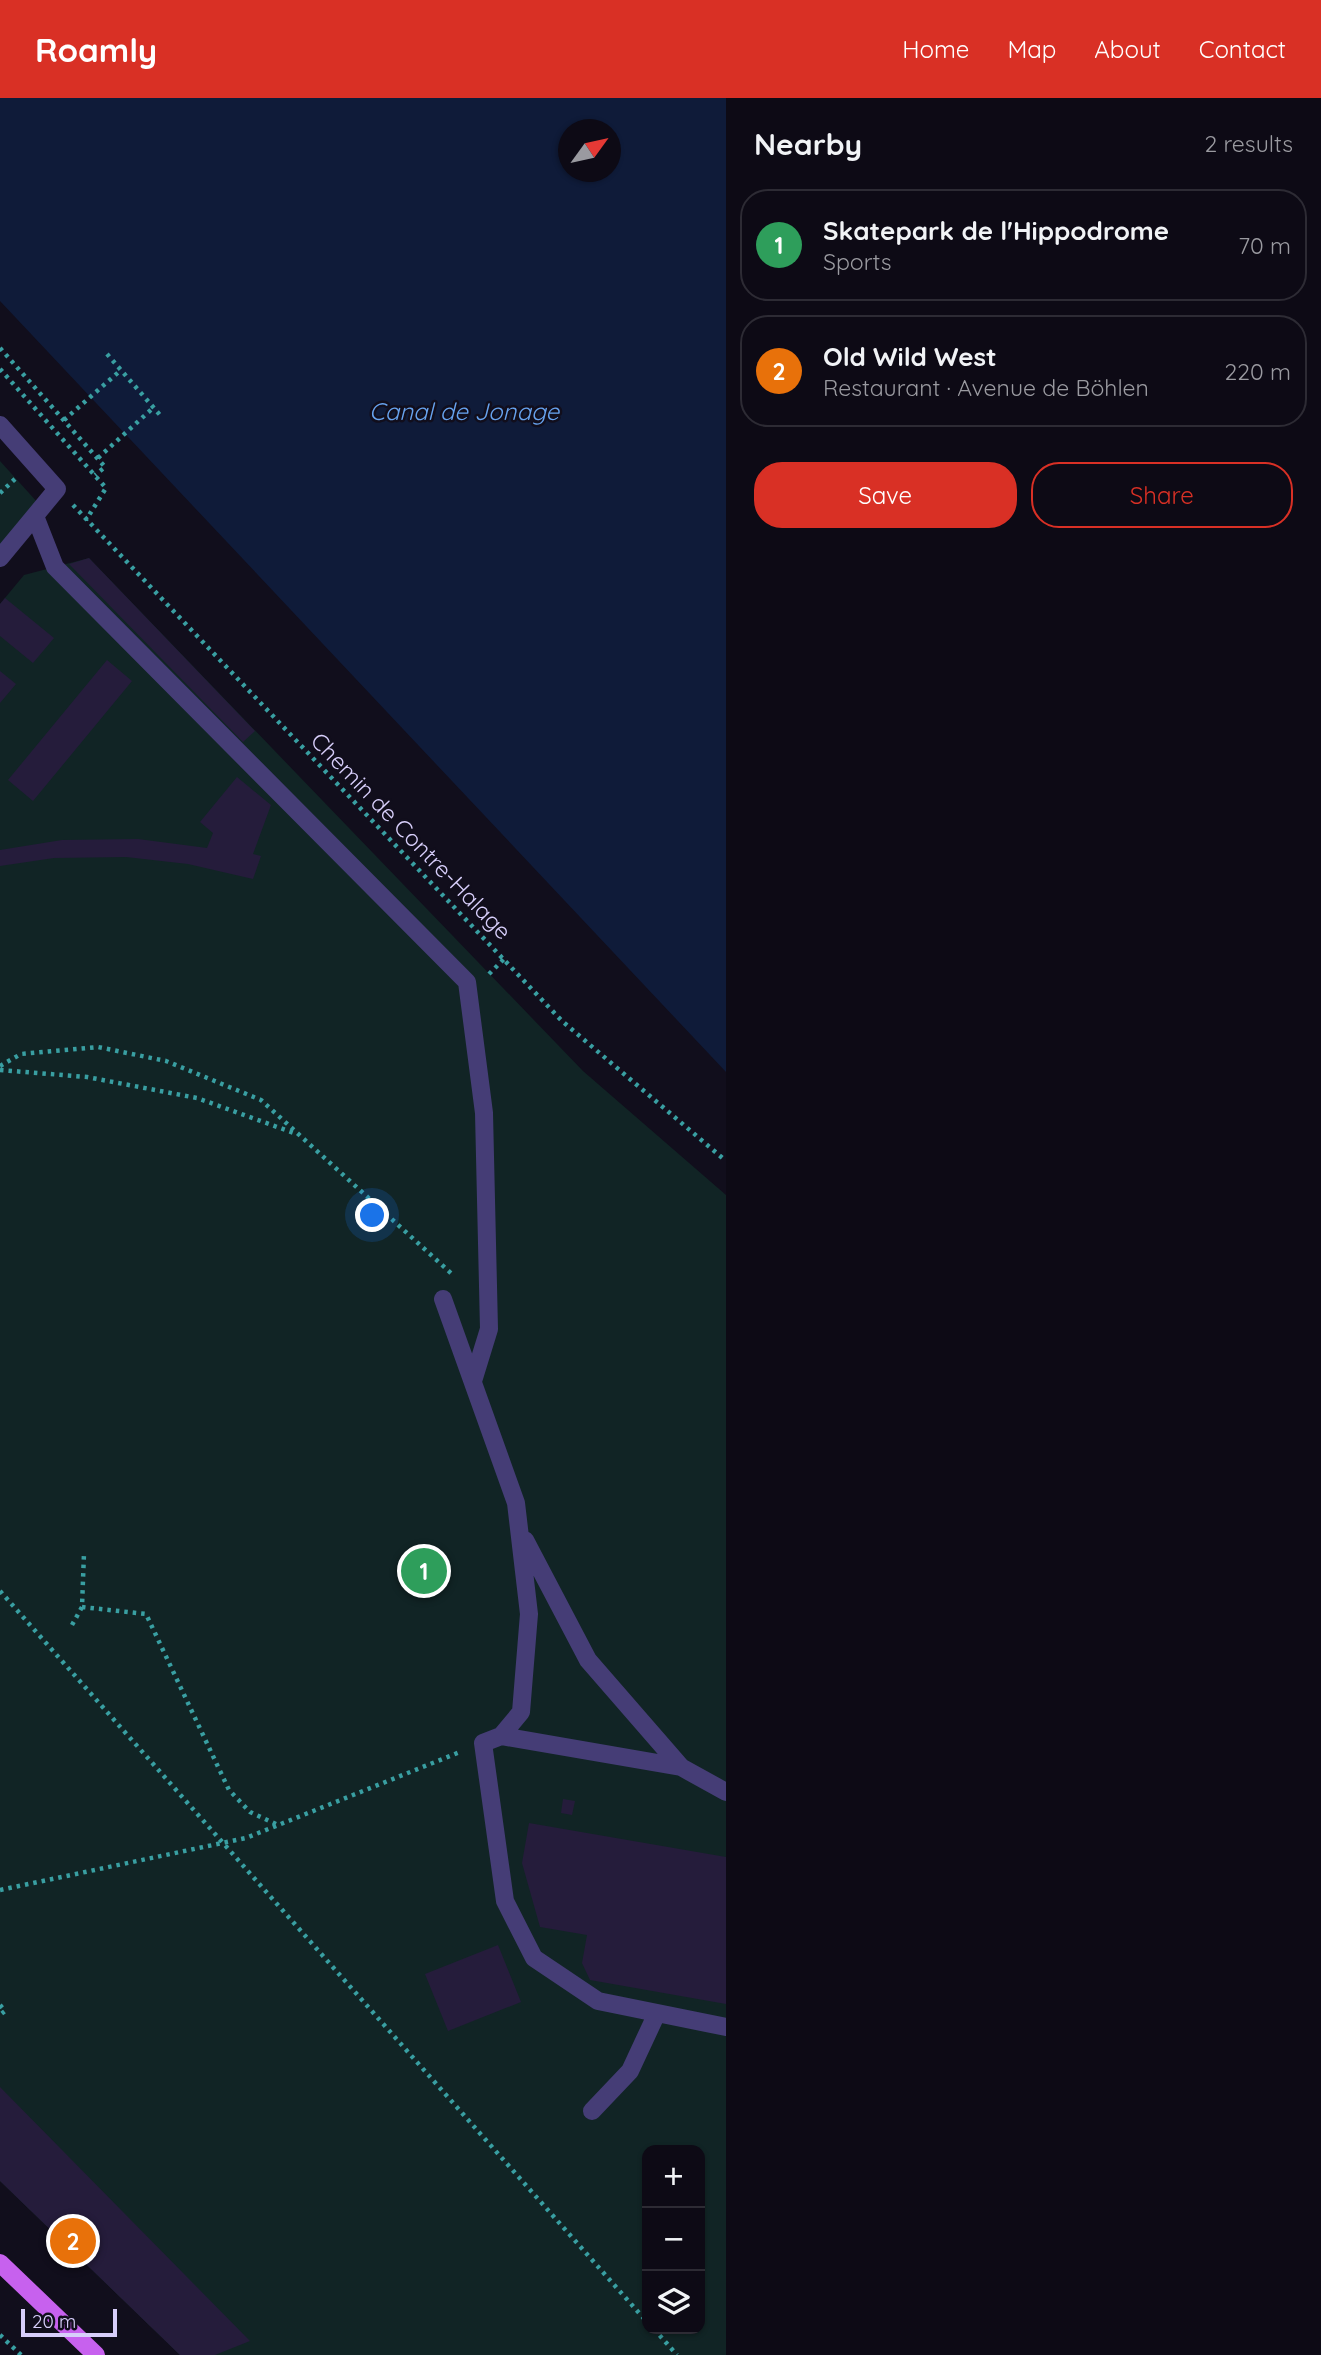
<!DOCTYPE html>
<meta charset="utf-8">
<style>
body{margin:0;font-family:Quicksand,sans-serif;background:#16131e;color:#f1f3f6}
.controls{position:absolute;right:21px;bottom:21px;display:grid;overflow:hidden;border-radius:14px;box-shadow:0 2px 5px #0004}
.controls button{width:63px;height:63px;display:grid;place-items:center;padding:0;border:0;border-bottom:2px solid #2d2b34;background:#0d0a15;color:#f1f3f6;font:35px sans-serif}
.compass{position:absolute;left:558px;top:21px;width:63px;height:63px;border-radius:50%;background:#0d0a15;box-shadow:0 2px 5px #0004;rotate:57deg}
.scale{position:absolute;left:21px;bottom:18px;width:96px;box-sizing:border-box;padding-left:7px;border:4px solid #d7cefa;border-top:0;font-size:19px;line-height:24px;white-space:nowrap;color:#d7cefa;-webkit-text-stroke:5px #110e1c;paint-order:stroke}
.you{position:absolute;left:373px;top:1118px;width:24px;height:24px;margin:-18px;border:5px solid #fff;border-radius:50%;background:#1a73e8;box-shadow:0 0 0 10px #1a73e833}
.badge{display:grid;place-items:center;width:46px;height:46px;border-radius:50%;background:#d93025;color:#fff;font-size:23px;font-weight:700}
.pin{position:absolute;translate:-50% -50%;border:4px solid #fff;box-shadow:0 2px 7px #0006}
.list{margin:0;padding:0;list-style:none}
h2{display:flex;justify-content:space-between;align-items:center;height:91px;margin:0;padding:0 28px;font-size:30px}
h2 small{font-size:23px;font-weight:400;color:#9a9aa0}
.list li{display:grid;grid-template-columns:46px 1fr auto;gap:21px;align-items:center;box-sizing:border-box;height:112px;margin:0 14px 14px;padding:0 14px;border:2px solid #2d2b34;border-radius:28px}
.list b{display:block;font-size:26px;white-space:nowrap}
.list p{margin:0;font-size:23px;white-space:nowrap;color:#9a9aa0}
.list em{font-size:23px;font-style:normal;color:#9a9aa0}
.actions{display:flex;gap:14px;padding:21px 28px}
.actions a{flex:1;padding:16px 0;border:2px solid #d93025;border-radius:28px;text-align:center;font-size:24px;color:#d93025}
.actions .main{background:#d93025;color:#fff}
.icon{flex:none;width:38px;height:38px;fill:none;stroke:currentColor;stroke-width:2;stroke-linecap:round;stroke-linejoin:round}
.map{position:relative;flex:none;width:726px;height:2257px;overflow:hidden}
header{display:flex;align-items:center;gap:42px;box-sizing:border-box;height:98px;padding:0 35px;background:#d93025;color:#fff}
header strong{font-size:33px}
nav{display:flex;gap:38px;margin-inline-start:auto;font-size:24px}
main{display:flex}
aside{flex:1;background:#0d0a15}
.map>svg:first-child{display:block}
</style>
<header>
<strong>Roamly</strong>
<nav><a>Home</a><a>Map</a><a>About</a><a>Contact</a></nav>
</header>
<main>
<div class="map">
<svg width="726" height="2257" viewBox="0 0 726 2257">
<rect width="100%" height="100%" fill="#110e1c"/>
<path fill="#112425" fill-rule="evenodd" d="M0,363L38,405L0,450Z
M89,460L583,973L726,1097V2257H180L0,2083V506L24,477ZM647,2052H700V2231H647Z"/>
<path fill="#0f1b39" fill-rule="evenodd" d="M0,0H726V974L0,203ZM568,32H610V74H568Z"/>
<path fill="#251c3b" d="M89,460L255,633L243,644L69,466Z
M5,500L54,540L33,565L0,538V506Z
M107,562L132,583L33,703L8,682Z
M0,573L16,586L0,605Z
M237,679L271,707L253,756L261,758L253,781L188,766L126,759L54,760L0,768V752L62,742L138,741L207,750L213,735L200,724Z
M563,1701L575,1703L572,1717L561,1715Z
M529,1725L726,1759V1906L590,1882L582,1865L587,1837L540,1829L522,1765Z
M498,1847L521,1904L448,1933L425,1876Z
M0,1989L250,2243L215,2257H180L0,2083Z"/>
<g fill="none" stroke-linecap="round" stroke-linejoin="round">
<path stroke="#399fa2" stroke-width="4.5" stroke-dasharray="3.5 5" stroke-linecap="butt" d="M0,250L105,369L95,377
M107,256L160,317
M0,271L106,390L86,422
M64,322L121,272
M98,360L154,309
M0,395L15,381
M73,407L562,923L726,1063
M489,876L504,861
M0,968L21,956L98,949L166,963L261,1002L453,1177
M0,972L87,979L197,1000L294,1035
M0,1493L647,2224
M82,1509L146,1516L229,1692L250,1714L278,1727
M72,1527L82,1509L84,1455
M0,1792L246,1740L460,1654
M0,1907L5,1913L0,1917
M654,2231L677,2257
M0,2237L21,2257"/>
<path stroke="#453d76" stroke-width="18" d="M0,327L57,391L0,460
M35,418L55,469L467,884L484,1015L489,1231L473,1283
M443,1201L516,1405L529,1516L521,1614L501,1638L483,1645L505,1803L534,1860L598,1903L726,1929
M525,1442L588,1562L681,1669
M501,1638L681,1669L726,1694
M592,2013L630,1973L657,1915"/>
<path stroke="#c761ee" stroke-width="18" d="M0,2165L96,2257"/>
</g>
<g text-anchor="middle" stroke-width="5" stroke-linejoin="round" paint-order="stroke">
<g font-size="23" fill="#d7cefa" stroke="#110e1c">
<text transform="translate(411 738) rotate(46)" y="8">Chemin de Contre-Halage</text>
</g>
<g font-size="24" font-style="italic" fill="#67a3ef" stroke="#110e1c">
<text x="464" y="322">Canal de Jonage</text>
</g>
</g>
</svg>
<div class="controls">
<button>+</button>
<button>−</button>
<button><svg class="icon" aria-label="layers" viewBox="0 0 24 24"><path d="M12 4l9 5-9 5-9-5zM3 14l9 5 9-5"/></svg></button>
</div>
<svg class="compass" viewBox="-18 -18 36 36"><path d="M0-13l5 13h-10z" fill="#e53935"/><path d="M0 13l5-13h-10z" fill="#9a9aa0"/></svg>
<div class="scale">20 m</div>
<div class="you"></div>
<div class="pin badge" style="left:424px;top:1473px;background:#2e9e5b">1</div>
<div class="pin badge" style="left:73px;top:2143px;background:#e8710a">2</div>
</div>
<aside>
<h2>Nearby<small>2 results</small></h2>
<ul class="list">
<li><span class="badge" style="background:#2e9e5b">1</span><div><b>Skatepark de l'Hippodrome</b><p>Sports</p></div><em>70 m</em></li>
<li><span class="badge" style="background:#e8710a">2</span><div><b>Old Wild West</b><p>Restaurant · Avenue de Böhlen</p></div><em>220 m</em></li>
</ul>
<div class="actions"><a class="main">Save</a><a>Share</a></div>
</aside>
</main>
